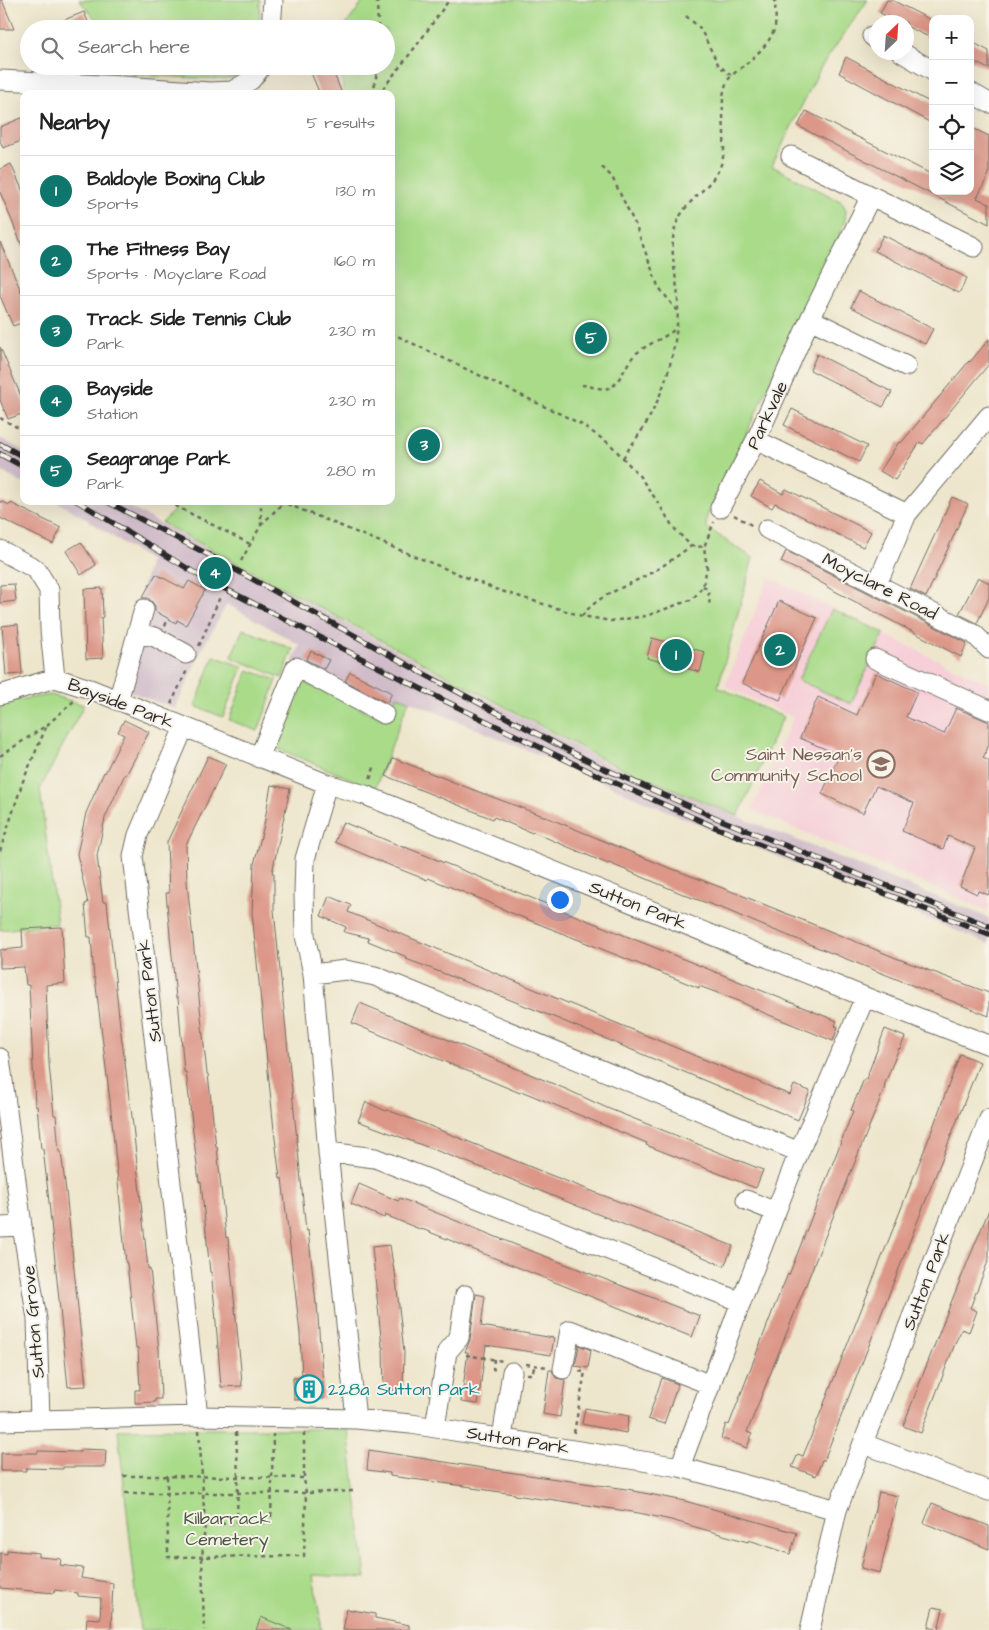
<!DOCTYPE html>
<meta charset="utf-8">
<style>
body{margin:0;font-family:"Architects Daughter",sans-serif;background:#f2f2f2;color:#222}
.controls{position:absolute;right:15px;top:15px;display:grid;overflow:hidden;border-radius:10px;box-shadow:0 5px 20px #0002}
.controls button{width:45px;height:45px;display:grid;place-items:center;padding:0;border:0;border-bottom:1px solid #e0e0e0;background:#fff;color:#222;font:25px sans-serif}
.compass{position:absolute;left:869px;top:15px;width:45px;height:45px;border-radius:50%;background:#fff;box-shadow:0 5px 20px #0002;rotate:25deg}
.you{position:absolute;left:559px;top:899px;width:18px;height:18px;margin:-12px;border:4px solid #fff;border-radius:50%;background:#1a73e8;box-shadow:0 0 0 8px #1a73e833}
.badge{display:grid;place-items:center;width:32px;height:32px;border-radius:50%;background:#0f766e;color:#fff;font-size:16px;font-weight:700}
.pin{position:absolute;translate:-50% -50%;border:2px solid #fff;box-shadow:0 1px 5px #0006}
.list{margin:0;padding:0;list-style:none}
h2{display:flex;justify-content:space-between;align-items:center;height:65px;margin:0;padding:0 20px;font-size:21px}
h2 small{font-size:16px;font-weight:400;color:#767676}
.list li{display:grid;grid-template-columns:32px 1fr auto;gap:15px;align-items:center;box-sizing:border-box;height:70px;padding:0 20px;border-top:1px solid #e0e0e0}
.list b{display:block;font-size:19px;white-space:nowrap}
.list p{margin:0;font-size:16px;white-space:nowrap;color:#767676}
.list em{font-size:16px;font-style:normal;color:#767676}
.icon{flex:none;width:28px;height:28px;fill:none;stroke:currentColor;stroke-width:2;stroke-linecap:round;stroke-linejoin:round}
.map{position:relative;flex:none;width:989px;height:1630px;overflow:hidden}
.search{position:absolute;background:#fff;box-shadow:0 5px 20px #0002;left:20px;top:20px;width:375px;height:55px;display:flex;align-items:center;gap:12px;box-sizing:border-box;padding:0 18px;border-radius:28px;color:#767676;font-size:19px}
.panel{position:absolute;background:#fff;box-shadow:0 5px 20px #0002;left:20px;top:90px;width:375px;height:415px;border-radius:10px}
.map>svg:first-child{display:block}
</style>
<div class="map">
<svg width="989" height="1630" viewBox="0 0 989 1630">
<rect width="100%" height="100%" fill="#f7f3e8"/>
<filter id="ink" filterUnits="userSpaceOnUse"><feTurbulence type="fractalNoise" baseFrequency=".02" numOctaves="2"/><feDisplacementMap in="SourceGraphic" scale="10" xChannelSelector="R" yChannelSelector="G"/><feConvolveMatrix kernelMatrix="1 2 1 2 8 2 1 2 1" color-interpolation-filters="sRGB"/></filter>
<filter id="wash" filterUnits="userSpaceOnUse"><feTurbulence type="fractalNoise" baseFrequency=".0096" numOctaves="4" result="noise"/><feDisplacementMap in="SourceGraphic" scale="20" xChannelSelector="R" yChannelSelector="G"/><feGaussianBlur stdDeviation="1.12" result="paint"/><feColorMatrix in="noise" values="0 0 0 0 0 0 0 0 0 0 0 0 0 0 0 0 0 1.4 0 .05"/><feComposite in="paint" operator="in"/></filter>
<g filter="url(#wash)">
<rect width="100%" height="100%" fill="#eee6cc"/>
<path fill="#f6cfd8" d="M769,577L923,653L989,684V911L752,810L793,717L725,686Z"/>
<path fill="#d1bdca" d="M0,438L24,451V484L0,471Z
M55,501H118L608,764L989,918V944L646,802L582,773L398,696L385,719L296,679L293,660L300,645L227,604L202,649L175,709L116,686L150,561L80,515Z"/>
<path fill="#a9db89" stroke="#6a835a" d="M79,0H260L259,29H104Z
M364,0H868L821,67L772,166L842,202L846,210L845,220L834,248L707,516L706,527L753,558L718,687L783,717L738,816L608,762L162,523L183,501H391V94H344L340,66H386V29H343Z
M127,66H250L248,74L224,79L132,75Z
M832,609L884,633L851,704L798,680Z
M243,629L293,649L282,678L231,657Z
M214,656L243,667L223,717L195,706Z
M248,670L277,680L258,731L229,720Z
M296,679L385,719L397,696L409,700L375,789L269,745Z
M51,695L84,705L40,789L57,924L0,930V705L10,701Z
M199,1429H348L366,1578L313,1575L322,1630H140L118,1430Z"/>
<g id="blocks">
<path fill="#dc9788" d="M0,0H2L14,29H0Z
M887,0H892L933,21V39L906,26V22H899L880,13Z
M84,12L91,29H44V28Z
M970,41L989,51V69L970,60Z
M846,57L933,104V124L839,73Z
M308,66H331L341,91L334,94H320Z
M806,111L933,175V191H970V127L989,136V174L977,198L989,204V224L798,126Z
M24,117V140L3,148L0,141V127Z
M11,164L24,194L23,248L0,192V169Z
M883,235L967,278L959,293L875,251Z
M0,242L24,298V322L13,326L0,296Z
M859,291L933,329L925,344L851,307Z
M989,339V364L923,444L920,442L895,480L880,471L899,442L901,443L969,361L970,362Z
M0,347L24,403V413L8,419L0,400Z
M817,354L892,392L883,407L810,370Z
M792,409L867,446L859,462L784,425Z
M760,481L783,494L786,489L871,532L863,547L775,503L772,508L751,496Z
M952,497L968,504L926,597L910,589Z
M0,501L10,505L11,503L61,528L53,544L0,518Z
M81,542L96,565L81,575L66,551Z
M786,551L967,643L961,657L827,587V586L804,573L781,562Z
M156,574L184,589L189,581L205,590L186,625L177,620L176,623L155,611V606L152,602L148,598H142Z
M978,577L989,583V598L977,623L959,614Z
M14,584L16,601L0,603V585Z
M102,588L103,617L101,618L103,658L86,659L84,589Z
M779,601L817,618L780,700L742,683Z
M18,624L22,674L6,675L2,626Z
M652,638L705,652L700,672L647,658Z
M311,651L329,660L324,669L306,660Z
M350,672L392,693L387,703L345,681Z
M876,673L917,692L906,717L944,734L956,708L989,722V745L983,758L989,761V895L978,891L977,894L960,886L975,848L948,836L943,849L902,831L914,803L876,786L863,813L822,794L839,755L800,738L818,697L857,715Z
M124,720L149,732L126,775L125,774L105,818L97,856L103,902H107L120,1026L126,1071L130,1107H131L148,1269H150L159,1350L161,1399H155V1402L135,1403V1390H140L138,1348H136L127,1263H126L110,1101L95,978H94L91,937H88L85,904L88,903L77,854L86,813L104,772L105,773L124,735L118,732Z
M208,756L226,764L186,845L187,882L207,1074H208L216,1147H217L226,1238L228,1237L241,1370L242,1386L221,1387L215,1309L211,1272H210L201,1182H199L186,1072H184L178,998H176L166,893H169L167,842Z
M393,758L471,789L546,817L662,865L741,895L896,958L989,993V1016L764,926L724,909L690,897L609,863L608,864L533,832L532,833L494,817L493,819L386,776Z
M271,785L290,789L272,873H274V910L306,1231L308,1230L316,1304H317L324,1399L294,1400L293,1378H302L300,1333L282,1178L280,1179L274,1130L252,913L254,864L264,825Z
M343,822L405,848V847L837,1021L835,1026L838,1027L833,1041L762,1012L739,1001L699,986V988L509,912L488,902L428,878L427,880L389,865L335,842Z
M329,896L351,905L348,912L790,1095L794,1085L810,1091L798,1120L561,1020L422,965L406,959L407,957L368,941L369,938L344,932L346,927L321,916Z
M62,927L65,983L46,985L49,1064L54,1115H56L59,1152H61L66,1191L86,1386L68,1387L47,1183L43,1149H41L37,1106H35L29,985H26L24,967L0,968V950L23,948L22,929Z
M360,1003L568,1090L607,1108L763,1170L756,1188L646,1145L647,1143L521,1091L520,1093L352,1023Z
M885,1029L905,1037L900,1049L899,1048L884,1086L885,1087L747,1432L752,1434L747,1448L721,1438L726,1424L729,1425L775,1305L788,1274L789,1275L853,1111L851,1110L864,1079H866Z
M960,1054L980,1062L824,1460H822L816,1476L792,1467L798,1454L803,1456L812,1434L929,1138Z
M366,1102L386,1111L387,1110L425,1124L548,1174L733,1246L724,1266L646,1232L645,1233L630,1227L488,1170L358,1121Z
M359,1184L398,1201L400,1198L516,1245L700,1316L692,1337L422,1229V1230L385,1215L384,1218L351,1204Z
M989,1210V1259L970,1308L977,1311L969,1332L962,1329L956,1341L921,1433L903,1426L954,1295Z
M390,1245L394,1271H395L404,1352L403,1390H384L383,1347H382L372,1247Z
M476,1294L485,1296L481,1326L554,1338L551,1355L486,1345L478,1404L461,1402L468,1352H465L470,1340Z
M579,1345L591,1350L588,1368L575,1366Z
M549,1370H552L556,1378L565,1380L560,1417L543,1414Z
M662,1378L678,1384L664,1424L648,1419Z
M585,1408L629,1416L626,1433L582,1424Z
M81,1449L106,1450L105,1467H63V1469L26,1468V1471H1V1453H38V1451L80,1452Z
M369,1450L508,1472L633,1490V1491L685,1501L797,1533L790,1554L749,1540L748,1542L671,1520L639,1513L548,1499V1500L515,1495V1494L472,1488V1487L390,1476V1473L367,1470Z
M879,1492L898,1496L880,1573L861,1568Z
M932,1503L989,1526V1549L924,1523Z
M7,1550L39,1553V1557L61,1559L60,1565L83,1568L81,1578L113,1583L111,1630H86L87,1618L100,1619L101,1598L78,1596V1593L55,1590L54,1593L0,1588V1553L7,1554Z
M933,1607L943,1609L938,1630L928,1627Z
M347,1609L375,1614V1618L409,1625V1630H343Z
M261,1617L292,1630H256Z"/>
</g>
</g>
<g filter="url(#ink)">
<use href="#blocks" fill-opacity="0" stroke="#6f6c63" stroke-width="1"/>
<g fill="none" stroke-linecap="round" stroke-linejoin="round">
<g stroke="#6f6c63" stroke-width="21">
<path id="minor" d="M271,29L273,0
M872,36L876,39
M901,52L933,71
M0,80L123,86L210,92L232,91L251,80L262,66
M970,92L989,103
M791,156L974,247
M810,319L906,366
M756,440L907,514
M720,508L756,440L810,319L871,196
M767,529L974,634L989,649
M0,550L36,569L49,590L50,630L55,678
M881,575L907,514L989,416
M137,633L155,637L186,654
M875,659L989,710
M0,695L55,678L90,689L327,784L365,795L865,997L989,1045
M118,701L144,609
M184,727L138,835L133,856L198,1416
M259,758L296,667L384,714
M327,784L305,859L304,894L305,935L313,974L328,1152L356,1419
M313,974L346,970L375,976L799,1152
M0,1058L22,1226L37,1319L40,1420
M328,1152L375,1158L741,1302
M746,1200L776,1212
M0,1227L22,1226
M563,1369L570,1330L711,1385
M0,1421L198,1416L356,1419L411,1424L680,1467L837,1510
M435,1427L447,1352L459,1338L465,1295
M502,1438L512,1372
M864,1444L989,1491
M680,1467L741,1302L799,1152L865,997
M810,1630L837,1510L989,1119"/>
</g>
<path stroke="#6f6c63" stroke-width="2.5" stroke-dasharray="4 4" stroke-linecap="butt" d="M377,0L378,29
M686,16L700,28L719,66L733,76
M373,94L378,66
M377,94L381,91L420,41L449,0
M602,167L612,177L635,224L658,286L677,311
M391,333L579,423L610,444L638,474L657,501L673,527L691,546L704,547
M582,385C590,386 601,390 609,388C617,387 626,365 632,358C641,346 662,340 674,330
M0,418L24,431
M623,458C631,445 641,433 648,420C667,385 677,347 678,308C679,281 667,251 676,225C684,201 708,191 719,169C732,145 715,102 728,80C732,74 740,69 745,65C756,55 769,44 774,30C777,22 775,9 775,0
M280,501L495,589L582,616L611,621L646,616L693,599L703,586L707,568L704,547L714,522
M168,502L250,544
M734,515L753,526
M261,525L283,503
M241,561L261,525V501
M199,573L208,560
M703,586L708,590L710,607
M582,616C598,595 623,588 645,576C661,568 676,557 691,546
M165,626L168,619
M199,646L220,597
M171,704L188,668
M0,756L47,725L75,700
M370,779L375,765
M0,851L23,781L47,725
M466,1355L503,1361
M494,1359L493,1369L497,1370
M526,1364L547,1367
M527,1374H532L535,1365
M199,1430L205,1524L202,1558L204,1630
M236,1432L238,1477L237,1523
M304,1433V1478
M574,1433L585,1372L578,1371
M123,1476C184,1476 244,1477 304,1478L306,1493L304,1556L168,1557L167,1476
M125,1493H306L355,1491
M205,1524L271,1523L273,1434"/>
<use href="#minor" stroke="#fff" stroke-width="19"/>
<g stroke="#2b2b2b" stroke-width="5.5">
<path id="rail" d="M0,444L24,457
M0,454L24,467
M77,501L200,576L441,699L595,774L717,828L989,934
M106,501L209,555L426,675L598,766L721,820L989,926"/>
</g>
<use href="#rail" stroke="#f7f3e8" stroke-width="4" stroke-dasharray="11" stroke-linecap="butt"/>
</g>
</g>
<defs>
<g id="school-ring" transform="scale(1.4375)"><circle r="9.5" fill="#f7f3e8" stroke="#8d6e63" stroke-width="1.5"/><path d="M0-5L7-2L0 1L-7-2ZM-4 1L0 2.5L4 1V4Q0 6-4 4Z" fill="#8d6e63"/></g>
<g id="building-ring" transform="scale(1.4375)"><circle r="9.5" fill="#f7f3e8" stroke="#0f9aa8" stroke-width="1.5"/><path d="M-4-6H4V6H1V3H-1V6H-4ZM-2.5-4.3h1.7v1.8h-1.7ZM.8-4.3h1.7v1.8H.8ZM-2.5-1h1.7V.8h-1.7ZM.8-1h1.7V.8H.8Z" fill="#0f9aa8"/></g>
</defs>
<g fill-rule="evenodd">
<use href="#school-ring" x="881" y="764"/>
<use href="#building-ring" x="309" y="1389"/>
</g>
<g text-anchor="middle" stroke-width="4" stroke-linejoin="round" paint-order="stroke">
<g font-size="18" fill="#2b2b2b" stroke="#f7f3e8">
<text transform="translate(767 415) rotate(-65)" y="6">Parkvale</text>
<text transform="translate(880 586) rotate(27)" y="6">Moyclare Road</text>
<text transform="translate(121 703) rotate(21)" y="6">Bayside Park</text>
<text transform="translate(638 905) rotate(22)" y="6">Sutton Park</text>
<text transform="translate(149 991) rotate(-97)" y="6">Sutton Park</text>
<text transform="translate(926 1281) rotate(-69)" y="6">Sutton Park</text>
<text transform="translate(33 1322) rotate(-95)" y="6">Sutton Grove</text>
<text transform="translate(518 1440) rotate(9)" y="6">Sutton Park</text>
</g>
<g font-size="18" fill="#785e54" stroke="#f7f3e8" text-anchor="end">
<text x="862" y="760">Saint Nessan's<tspan x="862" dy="21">Community School</tspan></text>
</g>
<g font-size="18" fill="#0d838f" stroke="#f7f3e8" text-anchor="start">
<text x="328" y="1395">228a Sutton Park</text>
</g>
<g font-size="18" fill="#4a5742" stroke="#f7f3e8">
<text x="227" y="1524">Kilbarrack<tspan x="227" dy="21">Cemetery</tspan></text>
</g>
</g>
</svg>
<div class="controls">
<button>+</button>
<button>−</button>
<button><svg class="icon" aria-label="locate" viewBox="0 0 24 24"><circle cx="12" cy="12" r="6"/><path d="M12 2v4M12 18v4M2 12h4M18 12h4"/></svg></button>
<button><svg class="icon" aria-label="layers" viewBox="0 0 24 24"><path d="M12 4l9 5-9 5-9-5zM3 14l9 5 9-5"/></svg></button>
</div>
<svg class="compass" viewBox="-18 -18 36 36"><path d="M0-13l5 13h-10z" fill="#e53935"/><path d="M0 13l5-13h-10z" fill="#767676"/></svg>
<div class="you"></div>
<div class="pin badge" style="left:676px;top:655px">1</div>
<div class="pin badge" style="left:780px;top:650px">2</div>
<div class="pin badge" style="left:424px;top:445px">3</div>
<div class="pin badge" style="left:215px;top:573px">4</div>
<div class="pin badge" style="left:591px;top:338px">5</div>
<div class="search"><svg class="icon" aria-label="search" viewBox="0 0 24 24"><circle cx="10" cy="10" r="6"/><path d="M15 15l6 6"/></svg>Search here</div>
<section class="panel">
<h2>Nearby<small>5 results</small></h2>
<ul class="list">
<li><span class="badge">1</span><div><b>Baldoyle Boxing Club</b><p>Sports</p></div><em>130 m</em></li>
<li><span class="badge">2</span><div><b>The Fitness Bay</b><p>Sports · Moyclare Road</p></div><em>160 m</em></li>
<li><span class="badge">3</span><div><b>Track Side Tennis Club</b><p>Park</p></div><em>230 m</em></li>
<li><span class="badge">4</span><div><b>Bayside</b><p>Station</p></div><em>230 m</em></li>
<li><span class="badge">5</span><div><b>Seagrange Park</b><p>Park</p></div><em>280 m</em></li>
</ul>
</section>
</div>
